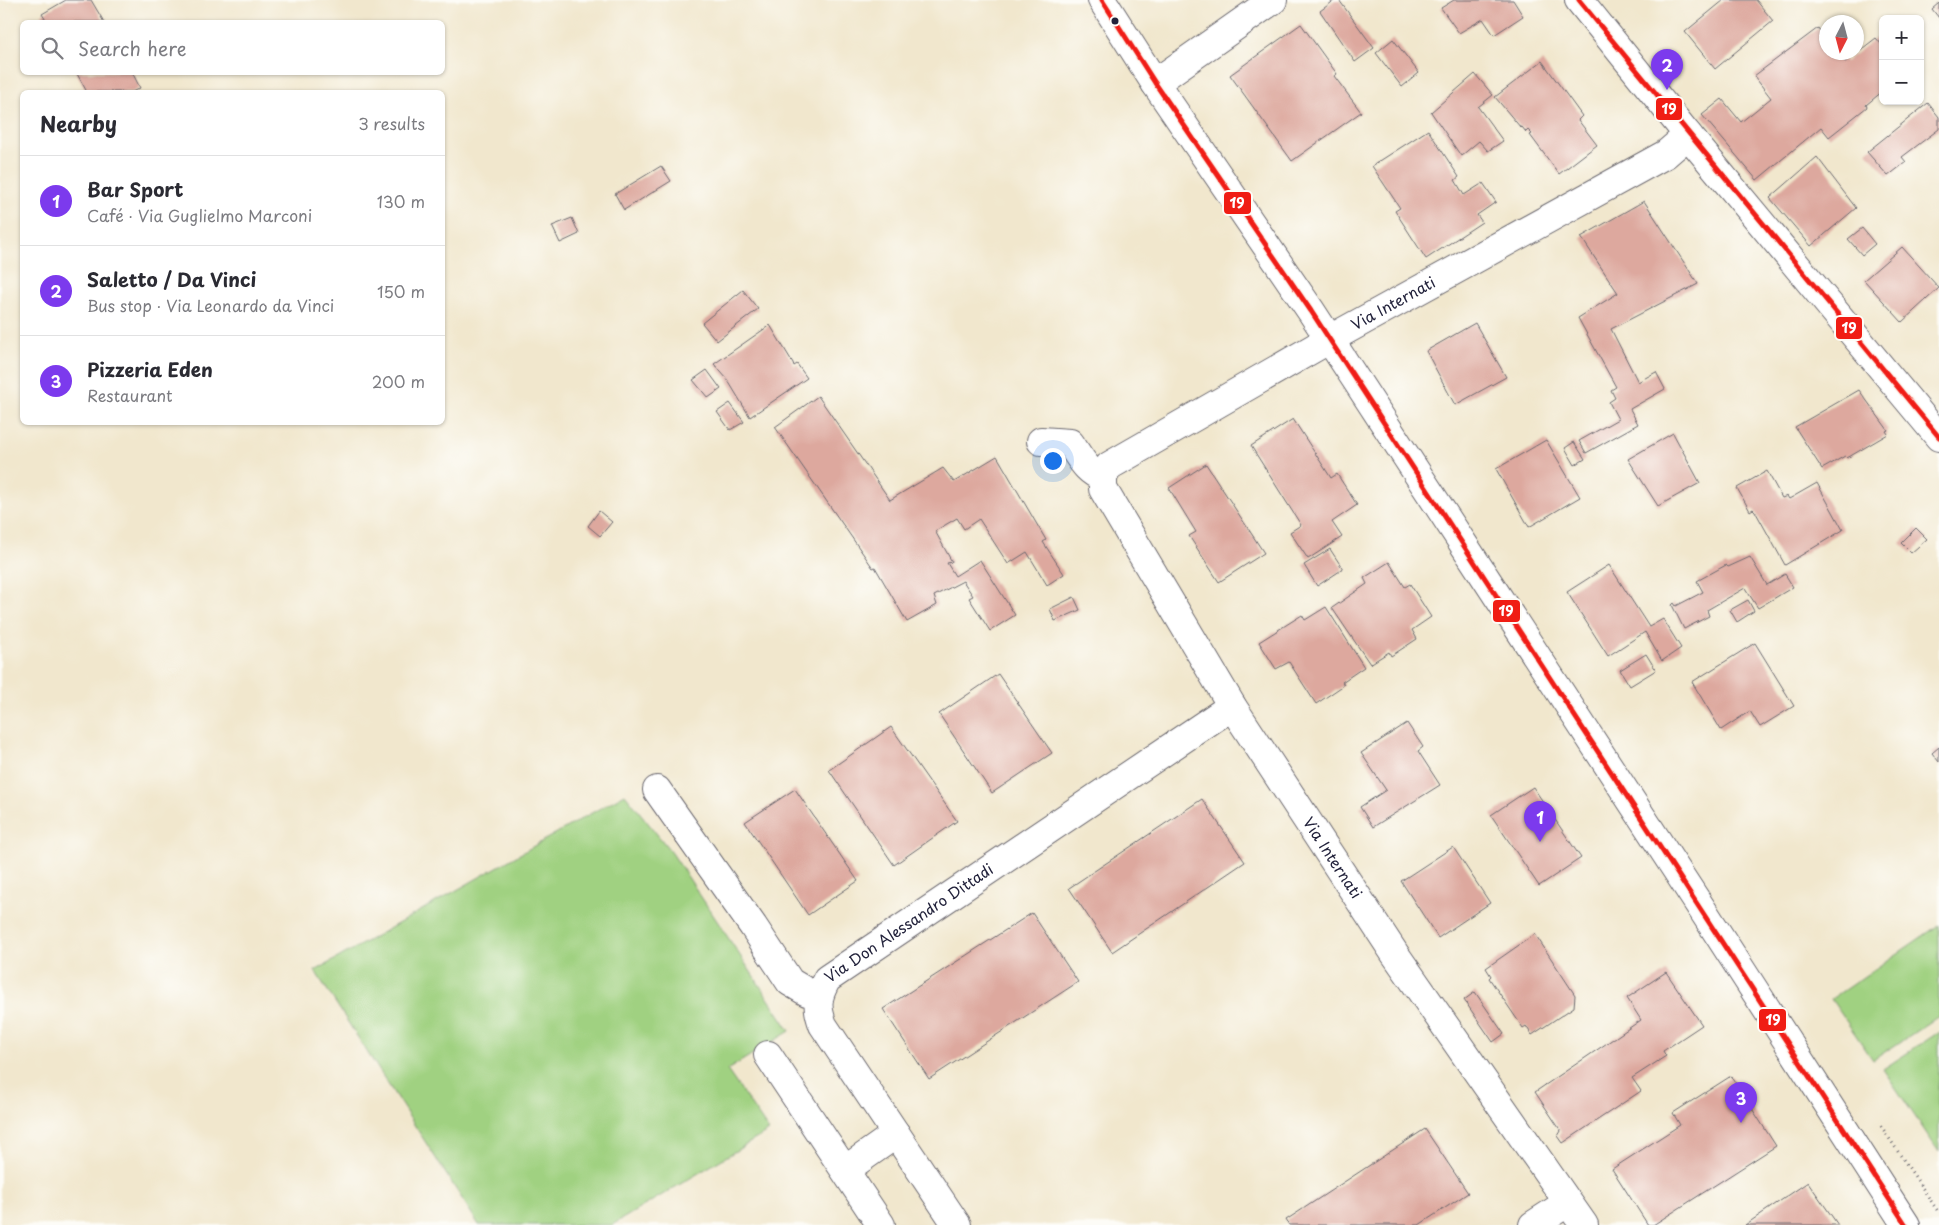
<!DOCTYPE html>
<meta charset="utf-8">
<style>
body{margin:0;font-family:"Playpen Sans",sans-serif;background:#f7f7f7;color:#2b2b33}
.controls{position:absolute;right:15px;top:15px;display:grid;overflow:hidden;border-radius:8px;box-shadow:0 1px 4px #0004}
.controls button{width:45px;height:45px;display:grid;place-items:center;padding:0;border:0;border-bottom:1px solid #e1e1e2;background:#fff;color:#2b2b33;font:25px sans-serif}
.compass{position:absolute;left:1819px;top:15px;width:45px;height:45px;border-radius:50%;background:#fff;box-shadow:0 1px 4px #0004;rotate:186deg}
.you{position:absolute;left:1052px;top:460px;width:18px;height:18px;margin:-12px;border:4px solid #fff;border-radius:50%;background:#1a73e8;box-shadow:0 0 0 8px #1a73e833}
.badge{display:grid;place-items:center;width:32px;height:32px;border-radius:50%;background:#7c3aed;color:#fff;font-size:16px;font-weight:700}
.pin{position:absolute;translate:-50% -41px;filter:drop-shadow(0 1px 2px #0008)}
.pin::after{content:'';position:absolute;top:26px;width:18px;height:15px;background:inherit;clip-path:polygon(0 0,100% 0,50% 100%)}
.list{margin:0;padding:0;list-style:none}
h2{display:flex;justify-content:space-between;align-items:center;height:65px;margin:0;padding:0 20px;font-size:21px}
h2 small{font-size:16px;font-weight:400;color:#7c7c81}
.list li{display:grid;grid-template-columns:32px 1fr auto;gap:15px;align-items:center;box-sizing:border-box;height:90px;padding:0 20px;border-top:1px solid #e1e1e2}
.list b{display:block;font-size:19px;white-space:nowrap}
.list p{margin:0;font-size:16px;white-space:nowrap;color:#7c7c81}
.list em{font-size:16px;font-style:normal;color:#7c7c81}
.icon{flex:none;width:28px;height:28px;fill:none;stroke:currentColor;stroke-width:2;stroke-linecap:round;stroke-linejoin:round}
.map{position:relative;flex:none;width:1939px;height:1225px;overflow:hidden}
.search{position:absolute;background:#fff;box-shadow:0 1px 4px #0004;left:20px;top:20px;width:425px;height:55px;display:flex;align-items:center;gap:12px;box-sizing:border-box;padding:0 18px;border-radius:8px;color:#7c7c81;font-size:19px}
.panel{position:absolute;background:#fff;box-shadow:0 1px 4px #0004;left:20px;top:90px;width:425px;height:335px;border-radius:8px}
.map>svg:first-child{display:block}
</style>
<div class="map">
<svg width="1939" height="1225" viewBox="0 0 1939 1225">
<rect width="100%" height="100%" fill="#fdfcf7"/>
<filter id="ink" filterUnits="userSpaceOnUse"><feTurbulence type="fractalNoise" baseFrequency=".02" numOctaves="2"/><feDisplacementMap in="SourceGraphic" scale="10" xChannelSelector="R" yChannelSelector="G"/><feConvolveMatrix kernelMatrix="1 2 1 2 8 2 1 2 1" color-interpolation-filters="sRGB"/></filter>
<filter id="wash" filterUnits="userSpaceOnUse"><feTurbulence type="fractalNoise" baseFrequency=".0096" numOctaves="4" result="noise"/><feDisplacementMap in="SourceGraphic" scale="20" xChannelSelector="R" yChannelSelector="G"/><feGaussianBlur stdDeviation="1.12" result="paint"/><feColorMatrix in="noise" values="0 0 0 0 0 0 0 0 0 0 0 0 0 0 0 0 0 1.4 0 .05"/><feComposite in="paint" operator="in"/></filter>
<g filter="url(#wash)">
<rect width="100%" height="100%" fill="#f1e7cd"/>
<path fill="#a0d181" stroke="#617a5e" d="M625,794L672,853L790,1031L727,1070L769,1131L612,1225H479L315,971Z
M1939,925V1016L1873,1060L1831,999Z
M1939,1032V1152L1883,1069Z"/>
<g id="blocks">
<path fill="#dda89e" d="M66,0H91L104,22H47L42,14Z
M1335,0H1339L1374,48L1355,62L1320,11Z
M1454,0H1513L1523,16L1494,35L1483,19L1459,33L1441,8Z
M1724,0H1756L1773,21L1715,69L1685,32Z
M1939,3V18L1932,9Z
M1301,24L1337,74L1334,76L1361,112L1292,161L1230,75Z
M1818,28L1826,39V52H1839L1845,62L1876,38L1883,46V91L1866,105L1867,107L1829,137L1821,127L1757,180L1702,115L1722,99L1741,122L1771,98L1754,76Z
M1393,39L1419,73L1402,87L1376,53Z
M1542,61L1582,116L1578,120L1597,145L1559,174L1530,135L1532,134L1528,130L1526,132L1522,127L1521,128L1495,97Z
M76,72H132L140,88L132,92H87Z
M1475,74L1493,95L1478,107L1503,141L1488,151L1479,141L1461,156L1431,112Z
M1928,103L1939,117V129L1902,157L1906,162L1888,176L1867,152Z
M1428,130L1459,177L1455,180L1464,195L1483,183L1496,202L1477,215L1482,222L1426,259L1395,211L1400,208L1372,166Z
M1817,157L1856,208L1811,246L1770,198Z
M661,166L671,181L624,210L615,194Z
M1644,201L1698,284L1611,329L1638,382L1656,372L1665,389L1630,409L1638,424L1586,453L1579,441L1618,419L1609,402L1615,398L1611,390L1616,387L1578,318L1618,293L1581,237Z
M572,218L579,234L560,243L552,226Z
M1862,228L1875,244L1862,255L1848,239Z
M1902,247L1939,288L1902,322L1864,280Z
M743,290L758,309L717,341L702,323Z
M1475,323L1506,377L1455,405L1426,351Z
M770,325L793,363L794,366L797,364L807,378L750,417L727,379L714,364Z
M707,370L721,389L708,398L693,380Z
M1859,390L1888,430L1886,431L1888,434L1847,458L1845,456L1822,469L1795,427Z
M818,396L890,500L943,468L954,482L997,456L1046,540L1043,542L1064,574L1047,585L1027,552L1008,564L979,519L964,529L957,518L935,531L952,562L947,563L955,576L980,560L1015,615L990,631L969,598L973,596L963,581L934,596L937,605L907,622L875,567L873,568L775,427Z
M730,403L744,422L730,430L717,412Z
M1293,419L1331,478L1337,474L1357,505L1332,522L1342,537L1308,559L1290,532L1301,525L1251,446Z
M1673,433L1700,483L1658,506L1628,459Z
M1546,440L1580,497L1529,527L1496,469Z
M1574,442L1585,459L1575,465L1565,448Z
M1206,464L1264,553L1219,582L1189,536L1196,532L1169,488Z
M1767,471L1782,498L1787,496L1789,499L1817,483L1843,530L1785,565L1755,511L1753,509L1750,511L1737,488Z
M599,511L612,522L600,536L588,526Z
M1916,528L1927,539L1911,553L1901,543Z
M1330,549L1343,569L1317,586L1304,565Z
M1750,557L1767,585L1785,574L1793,587L1758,608L1745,588L1707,610L1709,616L1684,629L1672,605L1674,603L1676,606L1703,592L1697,581L1726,565L1728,567Z
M1389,562L1405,587L1410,584L1431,617L1412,630L1417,639L1391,656L1389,652L1370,664L1332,608L1367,584L1364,578Z
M1609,565L1649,627L1663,619L1681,648L1662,661L1645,632L1608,656L1567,592Z
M1074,597L1080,610L1055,621L1050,609Z
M1748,600L1754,611L1737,622L1730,610Z
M1326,607L1364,667L1342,682L1344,685L1316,704L1289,662L1276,669L1259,642L1302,615L1305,620Z
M1755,643L1794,706L1760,727L1750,711L1721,730L1692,682Z
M1646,654L1656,670L1630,686L1620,670Z
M998,674L1052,753L992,793L939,714Z
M1407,723L1423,747L1418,751L1440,785L1373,827L1360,807L1386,790L1361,753Z
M891,727L957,821L894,865L829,770Z
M1939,747V762L1932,753Z
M1533,787L1581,858L1539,886L1491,815Z
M795,789L858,881L808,915L745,822Z
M1202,799L1245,862L1112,952L1069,888Z
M1453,847L1490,903L1438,938L1401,881Z
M1032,913L1078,982L929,1079L883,1009Z
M1535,934L1575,995L1574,1007L1532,1035L1526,1026L1523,1028L1489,978L1491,976L1486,968Z
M1666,972L1702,1025L1663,1051L1666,1056L1632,1078L1641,1091L1563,1143L1558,1136L1561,1131L1535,1092L1641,1020L1627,998Z
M1475,992L1504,1034L1493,1042L1464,1000Z
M1731,1076L1776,1146L1653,1225H1648L1612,1169L1680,1125L1673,1113Z
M1425,1129L1468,1193L1419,1225H1289L1286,1220Z
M1808,1182L1838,1225H1745Z"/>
</g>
</g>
<g filter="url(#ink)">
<use href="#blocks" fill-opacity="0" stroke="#6a676e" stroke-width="1"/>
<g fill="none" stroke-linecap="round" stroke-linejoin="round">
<g stroke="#6a676e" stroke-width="30">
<g id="minor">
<path d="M1579,0L1688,135L1939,437"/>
<path d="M1155,83L1273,0"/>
<path id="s1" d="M1041,441L1070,443C1080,457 1086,472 1103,477V489L1232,706L1395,954L1584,1225"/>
<path id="s2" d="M1103,477L1109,466L1328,340L1666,154L1688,135"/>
<path d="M657,790L753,926L790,982L807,992L818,994"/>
<path d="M768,1055L881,1225"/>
<path d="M845,1170L896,1134"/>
<path id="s3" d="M957,1225L823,1025C816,1006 817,997 827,979L1232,706"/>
<path d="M1533,1225L1567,1203"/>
</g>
</g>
<g stroke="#6a676e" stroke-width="30">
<path id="major" d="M1102,0L1155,83L1311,311L1700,906L1906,1225"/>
</g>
<path stroke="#6a676e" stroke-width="3" stroke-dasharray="1 4" stroke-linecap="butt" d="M1881,1126L1939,1213"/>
<use href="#minor" stroke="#fff" stroke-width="28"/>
<use href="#major" stroke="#fff" stroke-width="28"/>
<g stroke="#fdfcf7" stroke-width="9">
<path id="bus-1" d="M1102,0L1155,83L1311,311L1906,1225
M1579,0L1939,437"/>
</g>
<use href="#bus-1" stroke="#f01d14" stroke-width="5"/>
</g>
</g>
<circle fill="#22223b" stroke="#fdfcf7" stroke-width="2" cx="1115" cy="21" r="4.5"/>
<g text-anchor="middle" stroke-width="4" stroke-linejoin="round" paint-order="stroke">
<g font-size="15" fill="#22223b" stroke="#fdfcf7">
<text dy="5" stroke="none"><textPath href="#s2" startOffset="340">Via Internati</textPath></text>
<text dy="5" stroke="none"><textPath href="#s1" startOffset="524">Via Internati</textPath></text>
<text dy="5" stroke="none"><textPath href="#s3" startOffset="388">Via Don Alessandro Dittadi</textPath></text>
</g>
</g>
<g stroke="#fdfcf7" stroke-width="2">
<rect x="1655" y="97" width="28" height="24" rx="5" fill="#f01d14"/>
<rect x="1223" y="191" width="29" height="24" rx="5" fill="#f01d14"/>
<rect x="1835" y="316" width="28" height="24" rx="5" fill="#f01d14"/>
<rect x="1492" y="599" width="29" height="24" rx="5" fill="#f01d14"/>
<rect x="1758" y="1008" width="29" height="24" rx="5" fill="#f01d14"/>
</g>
<g font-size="14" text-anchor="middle" font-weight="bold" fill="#fff">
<text x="1669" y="114">19</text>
<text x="1237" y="208">19</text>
<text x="1849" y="333">19</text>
<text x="1506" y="616">19</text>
<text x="1773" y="1025">19</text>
</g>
</svg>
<div class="controls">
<button>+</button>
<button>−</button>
</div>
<svg class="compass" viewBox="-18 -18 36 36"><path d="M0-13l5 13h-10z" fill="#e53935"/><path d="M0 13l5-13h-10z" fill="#7c7c81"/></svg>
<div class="you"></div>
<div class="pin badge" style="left:1540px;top:842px">1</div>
<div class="pin badge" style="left:1667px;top:90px">2</div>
<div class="pin badge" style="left:1741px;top:1123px">3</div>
<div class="search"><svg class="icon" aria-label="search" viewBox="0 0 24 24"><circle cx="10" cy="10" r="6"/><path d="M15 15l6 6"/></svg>Search here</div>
<section class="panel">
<h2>Nearby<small>3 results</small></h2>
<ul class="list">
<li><span class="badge">1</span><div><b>Bar Sport</b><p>Café · Via Guglielmo Marconi</p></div><em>130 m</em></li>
<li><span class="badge">2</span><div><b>Saletto / Da Vinci</b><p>Bus stop · Via Leonardo da Vinci</p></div><em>150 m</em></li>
<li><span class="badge">3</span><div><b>Pizzeria Eden</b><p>Restaurant</p></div><em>200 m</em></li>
</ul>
</section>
</div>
